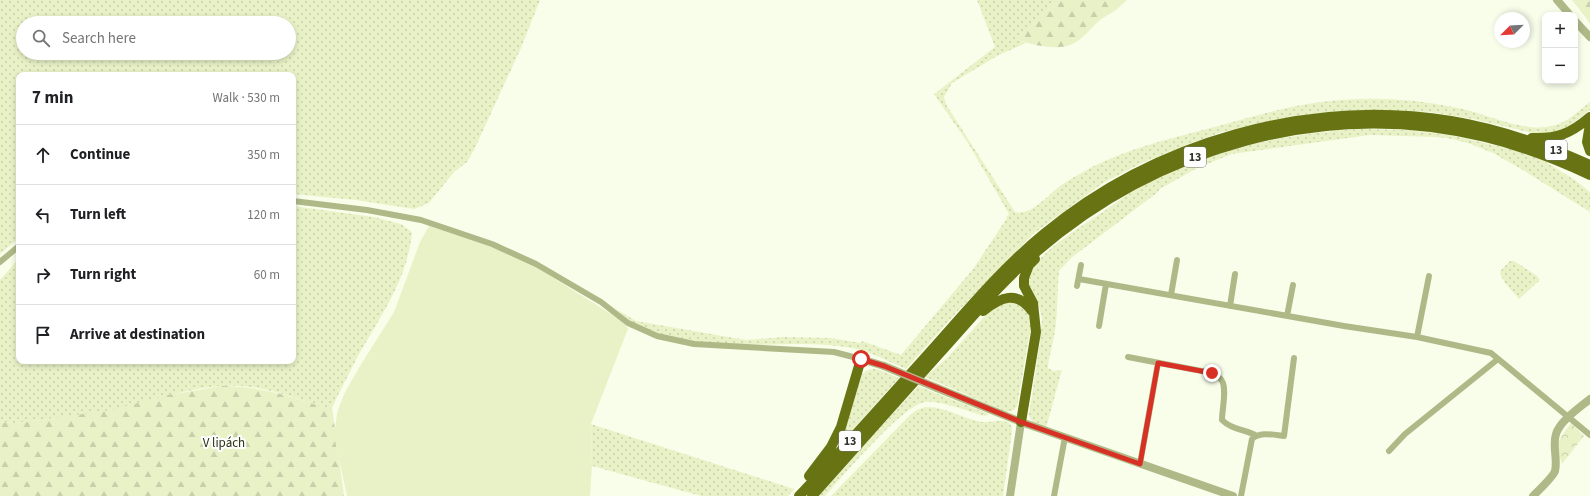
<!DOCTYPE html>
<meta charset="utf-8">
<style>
body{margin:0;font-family:"Source Sans 3",sans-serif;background:#f2f2f2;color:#202124}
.controls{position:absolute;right:12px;top:12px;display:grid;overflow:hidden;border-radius:8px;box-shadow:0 2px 6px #0003}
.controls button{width:36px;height:36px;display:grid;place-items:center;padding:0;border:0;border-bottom:1px solid #e0e0e0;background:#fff;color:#202124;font:20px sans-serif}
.compass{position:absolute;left:1494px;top:12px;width:36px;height:36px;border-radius:50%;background:#fff;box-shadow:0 2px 6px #0003;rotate:246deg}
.stop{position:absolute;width:12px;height:12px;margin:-9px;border:3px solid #d93025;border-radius:50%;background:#fff}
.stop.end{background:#d93025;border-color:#fff;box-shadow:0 1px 4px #0008}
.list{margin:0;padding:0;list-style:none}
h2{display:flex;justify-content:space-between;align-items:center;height:52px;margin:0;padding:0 16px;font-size:17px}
h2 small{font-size:13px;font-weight:400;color:#757577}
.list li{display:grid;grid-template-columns:26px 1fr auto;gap:12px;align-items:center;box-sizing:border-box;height:60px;padding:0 16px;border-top:1px solid #e0e0e0}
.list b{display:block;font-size:15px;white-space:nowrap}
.list em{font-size:13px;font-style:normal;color:#757577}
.icon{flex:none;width:22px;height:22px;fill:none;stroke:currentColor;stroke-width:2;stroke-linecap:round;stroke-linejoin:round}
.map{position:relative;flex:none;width:1590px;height:496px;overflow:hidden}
.search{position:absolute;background:#fff;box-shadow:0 2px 6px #0003;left:16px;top:16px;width:280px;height:44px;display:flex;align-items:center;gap:10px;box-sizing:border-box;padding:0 14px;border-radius:22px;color:#757577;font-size:15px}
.panel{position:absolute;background:#fff;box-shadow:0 2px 6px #0003;left:16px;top:72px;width:280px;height:292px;border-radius:8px}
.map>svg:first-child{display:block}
</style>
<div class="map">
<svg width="1590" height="496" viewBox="0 0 1590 496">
<defs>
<pattern id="grass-dots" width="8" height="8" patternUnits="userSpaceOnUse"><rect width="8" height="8" fill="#e9f2c7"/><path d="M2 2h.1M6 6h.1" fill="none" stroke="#c8d0ab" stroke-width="1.8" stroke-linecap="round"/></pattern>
<pattern id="forest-firs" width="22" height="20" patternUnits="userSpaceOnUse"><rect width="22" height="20" fill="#e9f2c7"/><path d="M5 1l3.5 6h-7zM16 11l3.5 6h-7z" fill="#c8d0ab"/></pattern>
<pattern id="park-crowns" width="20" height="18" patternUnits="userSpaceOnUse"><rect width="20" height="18" fill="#e9f2c7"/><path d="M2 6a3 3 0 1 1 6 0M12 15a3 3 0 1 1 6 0" fill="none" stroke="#c8d0ab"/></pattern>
</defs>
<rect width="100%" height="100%" fill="#f9feeb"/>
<path fill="url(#grass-dots)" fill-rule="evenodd" d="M0,0H540L521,48L474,150L467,162L454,172L429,203L414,209L356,200L293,194V75H19V238L0,254ZM23,23H289V53H23Z
M977,0H1059L1017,39L1026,43L997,56L952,83L944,97L947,106L1015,212C1033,216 1049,193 1063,184C1072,178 1083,172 1092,167C1128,149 1165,140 1203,130C1237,121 1272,110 1307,104C1356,96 1405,97 1453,107C1484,112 1520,133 1552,126C1567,123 1578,111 1590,102V110L1565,129L1549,134H1537L1473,119L1430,112L1350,110L1302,115L1270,121L1222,132L1186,145L1142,163L1103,183L1033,234L956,313L906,369C887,361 866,349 846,347C832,345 817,344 803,344C748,344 656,353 616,309L636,321L746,340L784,337L830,338L861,343L862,341L901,355L973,269L1007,218L1006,217L1009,214L968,143L934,94L995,47Z
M1360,129L1407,130L1450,135L1523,152L1536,156L1575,180L1590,192V212L1521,169L1493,153L1468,143L1447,138L1433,137L1370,135L1232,154L1197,168L1160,189L1158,192L1071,258L1059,271C1057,291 1058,311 1055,331C1053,344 1049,356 1048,368L1053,371L1062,370L1046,428L1033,423L1029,415L1040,342L1042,318L1039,306L1027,282C1029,277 1031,272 1033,268C1041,253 1074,231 1089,221C1105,211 1120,199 1137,189C1203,151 1284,133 1360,129Z
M293,206L374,217L401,224L412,232C408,279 380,317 357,358C348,375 339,393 331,410C301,400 271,388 240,386C200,383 152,401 114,410C85,416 55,418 26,422L13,423L0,422V280L19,258V361H293Z
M1510,261H1514L1537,276L1540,280L1519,299L1505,283L1500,274L1501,270Z
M1015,300L1029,312L1031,326L1017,406L1014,410L1007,412L925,377L947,358L994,306Z
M871,369H877L899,378L837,447L847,424L861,375L866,371Z
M918,386L989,414L985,416C969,412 940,400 925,402C903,405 843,476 825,496H818Z
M925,407C945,406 963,419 982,422C991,423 999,419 1007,422C1012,424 1012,428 1012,432L1003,496H831L910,415L917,410Z
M591,424L794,489L788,496H701L592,466Z"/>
<path fill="url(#forest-firs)" d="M1059,0H1127C1123,3 1120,7 1116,10C1111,14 1105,16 1100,20C1092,27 1087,34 1079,40C1062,53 1035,46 1016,39Z
M1572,0H1590V23Z
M222,386C261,386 294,397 331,410L332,407L344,496H0V422L13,423L26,422L112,410L168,395Z"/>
<path fill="url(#park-crowns)" d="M1571,423L1584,436L1562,464C1555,442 1558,441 1571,423Z"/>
<path fill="#e9f2c7" d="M429,226L480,242L531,264L624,322L628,329L591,424L592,466L590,496H347L334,436L337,413L344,394L360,366L394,312L420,242Z"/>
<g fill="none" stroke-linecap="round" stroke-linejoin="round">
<path stroke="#afb987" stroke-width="6" d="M293,201L367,210L421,220L492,244L536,264L601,302L628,323L657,336L694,344L834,352L861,359
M0,262L19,246
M1079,279L1344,326L1417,337L1491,353L1590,435
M1077,286L1081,265
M1171,295L1177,260
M1230,306L1235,274
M1287,316L1293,285
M1099,326L1106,284
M1417,337L1429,276
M1128,357L1212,373C1216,375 1220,377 1222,381C1227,389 1222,410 1222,420C1232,430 1244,429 1255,435
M1389,451L1405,434L1498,359
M1140,464L1158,363
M1054,496L1065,437
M1241,496L1252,439C1260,431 1274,435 1284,436L1294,358"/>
<path stroke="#afb987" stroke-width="8" d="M1557,0L1570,15
M1575,21L1590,37
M861,359L884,366
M937,388L1021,422L1233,496
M1010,496L1021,422
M1533,496C1538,491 1553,477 1555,471C1558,459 1552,446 1556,434C1560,421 1579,408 1590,399"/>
<path stroke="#687414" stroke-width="10" d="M1590,124L1587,142L1590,151
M1532,138C1557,139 1570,134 1590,117
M983,311C1001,297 1017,290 1032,311
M1021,422L1036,332L1033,303L1024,286V278L1029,265L1035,259
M809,476L831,447L841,427L861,359
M799,496C843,449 886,401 929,353C966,312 1001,269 1044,234C1155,142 1308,98 1451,121C1499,129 1545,145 1590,165
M812,496C854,449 897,401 939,354C970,320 1000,283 1035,253C1157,147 1326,98 1485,137C1522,146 1556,159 1590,175"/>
<path stroke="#afb987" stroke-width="8" d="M884,366L937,388"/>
</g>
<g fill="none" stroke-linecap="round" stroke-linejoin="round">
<path stroke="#d93025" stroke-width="5" d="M861,359L884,366L1021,422L1140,464L1158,363L1212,373"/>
</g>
<g text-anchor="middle" stroke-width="4" stroke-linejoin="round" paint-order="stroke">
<g fill="#fff" stroke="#72726d" stroke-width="1">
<rect x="1545" y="140" width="22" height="20" rx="3"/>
<rect x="1184" y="147" width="22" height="20" rx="3"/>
<rect x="839" y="431" width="22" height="20" rx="3"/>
</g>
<g font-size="12" font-weight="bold" fill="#35362f">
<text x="1556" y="154">13</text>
<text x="1195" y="161">13</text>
<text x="850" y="445">13</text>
</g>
<g font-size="13" fill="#2a2f10" stroke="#fff">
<text x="224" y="447">V lipách</text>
</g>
</g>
</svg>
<div class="controls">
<button>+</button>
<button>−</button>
</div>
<svg class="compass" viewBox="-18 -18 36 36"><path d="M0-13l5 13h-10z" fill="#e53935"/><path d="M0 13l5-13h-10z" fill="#757577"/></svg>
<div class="stop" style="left:861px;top:359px"></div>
<div class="stop end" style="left:1212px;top:373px"></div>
<div class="search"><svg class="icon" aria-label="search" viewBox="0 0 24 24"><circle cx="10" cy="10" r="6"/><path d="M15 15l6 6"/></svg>Search here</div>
<section class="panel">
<h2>7 min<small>Walk · 530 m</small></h2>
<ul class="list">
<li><svg class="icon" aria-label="ahead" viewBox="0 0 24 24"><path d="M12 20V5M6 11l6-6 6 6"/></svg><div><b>Continue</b></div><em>350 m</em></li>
<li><svg class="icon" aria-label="left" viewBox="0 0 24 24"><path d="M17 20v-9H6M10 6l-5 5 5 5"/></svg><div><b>Turn left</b></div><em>120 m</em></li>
<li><svg class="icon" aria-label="right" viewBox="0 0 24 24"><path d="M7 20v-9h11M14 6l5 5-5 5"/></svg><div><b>Turn right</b></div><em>60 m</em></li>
<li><svg class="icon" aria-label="arrive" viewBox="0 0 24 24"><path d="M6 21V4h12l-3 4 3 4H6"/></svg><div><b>Arrive at destination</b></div></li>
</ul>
</section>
</div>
